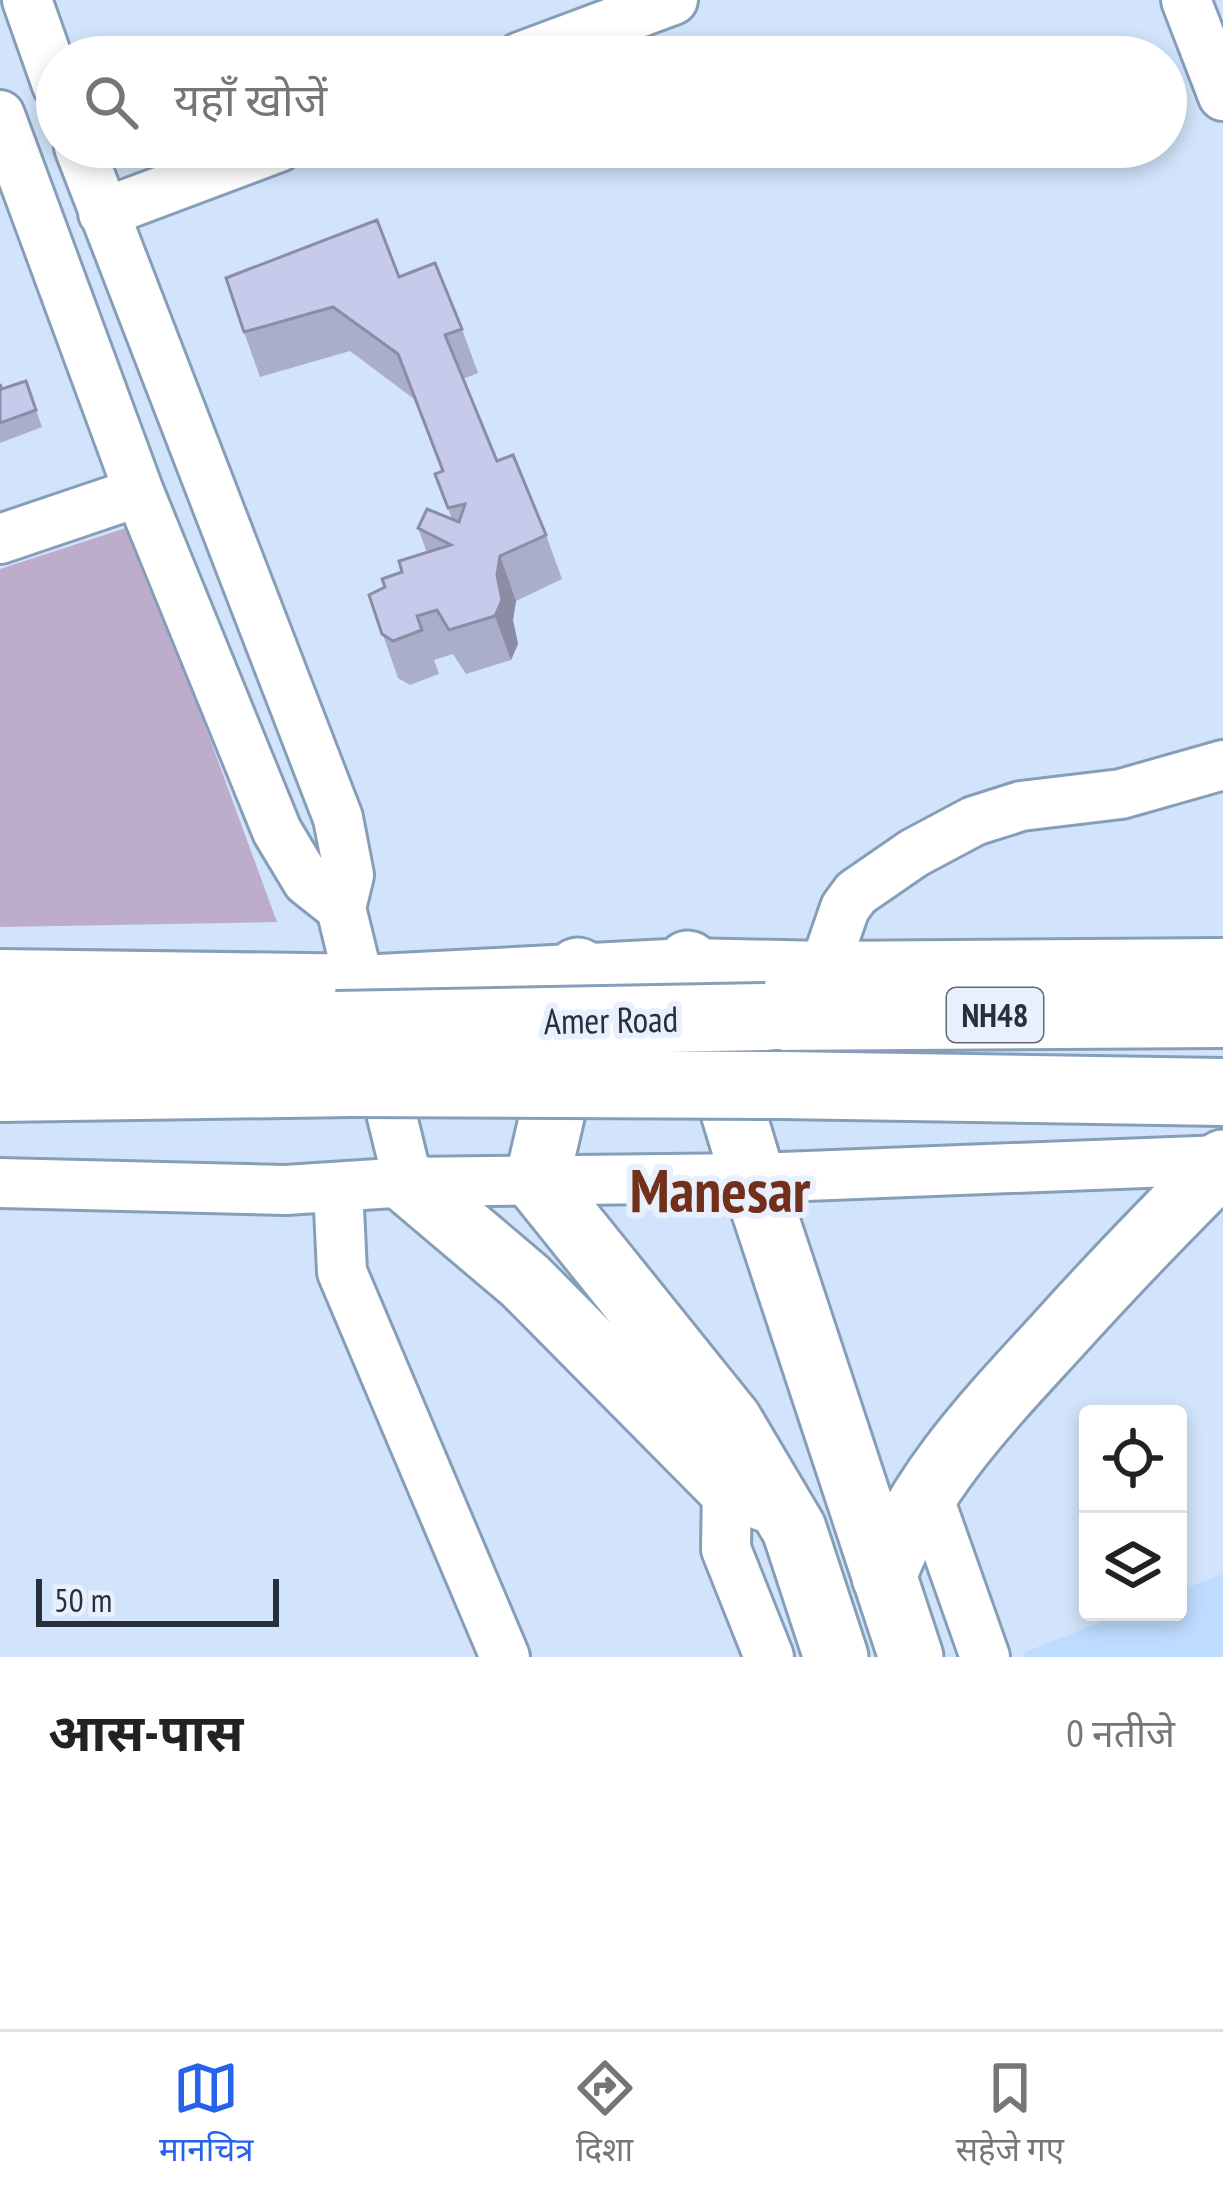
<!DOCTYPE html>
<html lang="hi">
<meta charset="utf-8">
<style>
body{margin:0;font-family:"PT Sans Narrow","Noto Sans Devanagari",sans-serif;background:#f2f2f2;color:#222}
.controls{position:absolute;right:36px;bottom:36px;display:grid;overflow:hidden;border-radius:12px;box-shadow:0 6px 18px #0003}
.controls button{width:108px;height:108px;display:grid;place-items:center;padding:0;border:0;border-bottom:3px solid #e0e0e0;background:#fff;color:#222;font:60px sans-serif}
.scale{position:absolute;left:36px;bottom:30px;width:243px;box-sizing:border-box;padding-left:12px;border:6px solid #262f3a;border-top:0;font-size:33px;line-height:42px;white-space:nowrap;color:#262f3a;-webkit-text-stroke:9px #e7f0fc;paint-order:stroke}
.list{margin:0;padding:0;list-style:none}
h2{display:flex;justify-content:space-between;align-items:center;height:156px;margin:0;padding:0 48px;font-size:51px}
h2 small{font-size:39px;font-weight:400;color:#767676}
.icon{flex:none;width:66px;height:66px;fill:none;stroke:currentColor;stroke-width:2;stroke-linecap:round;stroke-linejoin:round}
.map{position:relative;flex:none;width:1223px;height:1657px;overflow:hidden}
.search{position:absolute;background:#fff;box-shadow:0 6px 18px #0003;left:36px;right:36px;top:36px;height:132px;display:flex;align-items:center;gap:30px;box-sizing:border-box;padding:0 42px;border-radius:66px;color:#767676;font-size:45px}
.sheet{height:372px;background:#fff}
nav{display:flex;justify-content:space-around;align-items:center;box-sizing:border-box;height:168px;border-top:3px solid #e0e0e0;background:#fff;font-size:33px;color:#767676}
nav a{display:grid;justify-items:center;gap:6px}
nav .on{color:#2563eb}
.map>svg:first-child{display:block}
</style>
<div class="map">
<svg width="1223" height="1657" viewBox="0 0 1223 1657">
<rect width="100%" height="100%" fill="#d1e4fb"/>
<path fill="#bedcfe" d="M1223,1574V1657H1024L1023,1653L1126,1612H1178V1591Z"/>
<path fill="#bdadca" d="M132,526L277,922L0,927V569Z"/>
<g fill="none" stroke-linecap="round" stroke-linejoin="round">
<g stroke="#879eb8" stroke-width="54">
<path id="minor" d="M27,0L57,85
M1186,0L1223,96
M520,57L673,0
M0,115L139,492L277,831L307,881L341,908
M79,147L338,818L349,875L341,908L408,1182
M103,213L279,147
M0,539L139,492
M825,966L845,908L856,893L914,853L974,821L1021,806L1121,794L1223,765
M0,974L379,979L688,963L825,966L1223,963
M0,1183L286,1190L408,1182L753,1178L1223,1160
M338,1187L342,1272L505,1657
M727,1485L726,1549L769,1657
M926,1490L985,1657"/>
</g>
<g stroke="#879eb8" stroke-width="69">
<path id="major" d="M688,963L753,1178L911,1657
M578,970L564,1064L537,1181L730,1421L794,1529L836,1657
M408,1182L525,1281L727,1485L778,1504
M884,1577C918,1483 989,1410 1056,1337C1110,1277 1166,1219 1223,1162"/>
</g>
<g stroke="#879eb8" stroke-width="72">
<path id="highway" d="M766,1017L1223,1014
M0,1029L336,1025
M781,1085L1223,1092
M0,1088L352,1083"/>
</g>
<use href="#minor" stroke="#fff" stroke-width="48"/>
<use href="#major" stroke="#fff" stroke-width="63"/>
<use href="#highway" stroke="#fff" stroke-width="66"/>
<g stroke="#879eb8" stroke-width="72" stroke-linecap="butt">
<path id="highway-bridge" d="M336,1025L766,1017
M352,1083L781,1085"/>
</g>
<use href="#highway-bridge" stroke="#fff" stroke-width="66"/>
</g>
<path fill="#abaeca" d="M399,277L462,329L478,373L463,379L497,461L546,535L562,579L516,601L513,620L518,644L511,660L466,674L453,654L434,660L439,674L410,685L398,678L369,595L385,587L427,553L418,528L452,519L435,474L442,471L414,399L350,351L260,377L244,332Z
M26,381L42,427L0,443V384L2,389Z"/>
<path fill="#8b8da4" d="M500,556L516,601L513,620L518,644L511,660L495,616Z"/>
<path fill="#c7caeb" stroke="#8b8da4" stroke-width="3" d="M377,220L399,277L435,263L462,329L445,335L497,461L513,455L546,535L500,556L497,575L502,600L495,616L449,630L437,610L417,616L422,630L393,641L382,634L369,595L385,587L382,579L402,572L399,561L451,545L418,528L427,509L459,522L465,504L448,508L435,474L443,471L398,354L333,307L244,332L226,278Z
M26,381L36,410L0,423V384L2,389Z"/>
<g text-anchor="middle" stroke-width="12" stroke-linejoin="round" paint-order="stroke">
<rect fill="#e7f0fc" stroke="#606974" stroke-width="3" x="947" y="988" width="96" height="54" rx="9"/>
<g font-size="33" font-weight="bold" fill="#262f3a">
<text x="995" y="1027">NH48</text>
</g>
<g font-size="36" fill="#262f3a" stroke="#e7f0fc">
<text transform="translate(611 1020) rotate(-1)" y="13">Amer Road</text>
</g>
<g font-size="60" font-weight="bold" fill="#72301b" stroke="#e7f0fc">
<text x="720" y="1212">Manesar</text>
</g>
</g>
</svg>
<div class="controls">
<button><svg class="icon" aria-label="locate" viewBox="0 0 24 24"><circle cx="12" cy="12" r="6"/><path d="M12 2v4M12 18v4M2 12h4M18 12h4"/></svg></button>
<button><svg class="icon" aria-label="layers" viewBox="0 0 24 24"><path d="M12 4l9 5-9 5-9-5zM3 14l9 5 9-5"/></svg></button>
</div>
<div class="scale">50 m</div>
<div class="search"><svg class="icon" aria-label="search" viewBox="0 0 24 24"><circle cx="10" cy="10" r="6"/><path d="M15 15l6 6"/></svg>यहाँ खोजें</div>
</div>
<section class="sheet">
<h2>आस-पास<small>0 नतीजे</small></h2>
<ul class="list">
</ul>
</section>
<nav>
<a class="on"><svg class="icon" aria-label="map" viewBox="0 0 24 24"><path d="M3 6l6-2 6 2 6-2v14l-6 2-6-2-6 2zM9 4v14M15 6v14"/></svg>मानचित्र</a>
<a><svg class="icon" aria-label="directions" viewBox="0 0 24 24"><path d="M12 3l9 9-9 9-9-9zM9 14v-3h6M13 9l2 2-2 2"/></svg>दिशा</a>
<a><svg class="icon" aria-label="saved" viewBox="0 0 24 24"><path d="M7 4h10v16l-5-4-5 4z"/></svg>सहेजे गए</a>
</nav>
